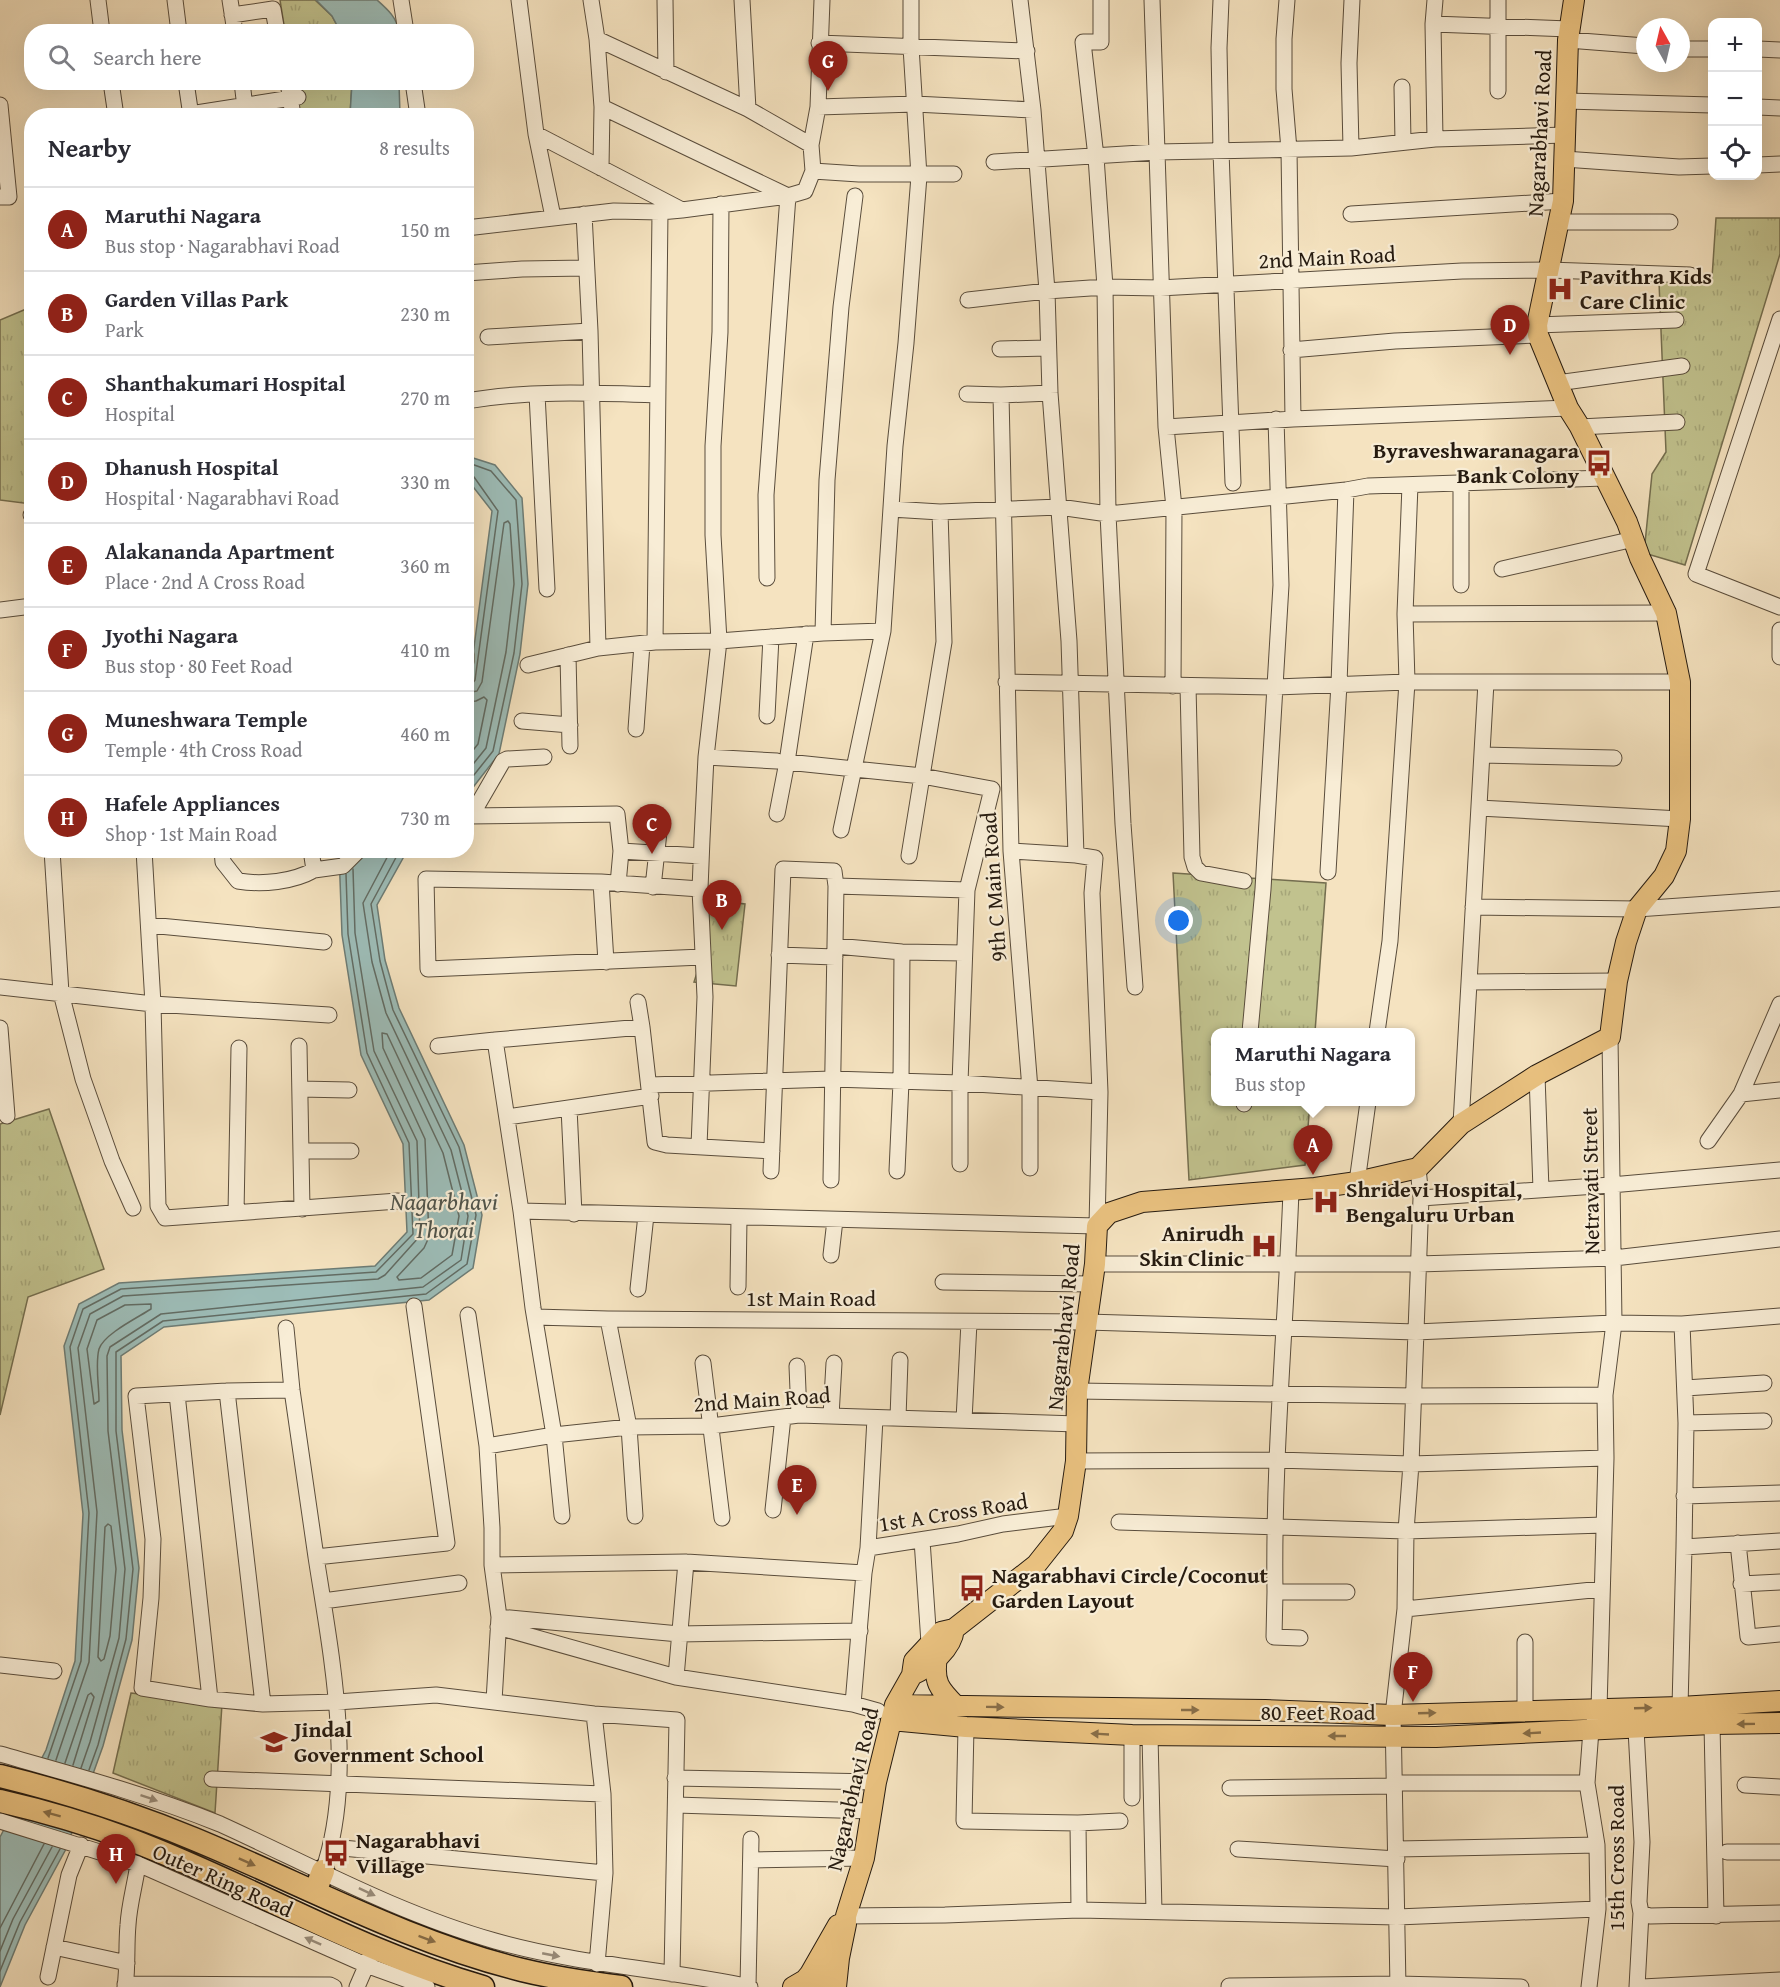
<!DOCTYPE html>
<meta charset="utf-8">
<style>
body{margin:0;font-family:"Gentium Book Plus",serif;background:#f2f2f3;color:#2b2b33}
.controls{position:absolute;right:18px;top:18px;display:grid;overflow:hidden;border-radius:12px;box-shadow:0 6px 24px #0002}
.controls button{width:54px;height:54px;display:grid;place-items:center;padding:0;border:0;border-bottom:2px solid #e1e1e2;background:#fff;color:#2b2b33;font:30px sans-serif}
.compass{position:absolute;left:1636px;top:18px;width:54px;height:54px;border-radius:50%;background:#fff;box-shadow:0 6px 24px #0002;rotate:352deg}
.you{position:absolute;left:1179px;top:921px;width:21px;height:21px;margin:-15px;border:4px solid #fff;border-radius:50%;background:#1a73e8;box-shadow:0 0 0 9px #1a73e833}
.badge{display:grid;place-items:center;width:39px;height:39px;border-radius:50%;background:#8f2418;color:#fff;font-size:20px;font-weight:700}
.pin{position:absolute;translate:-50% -50px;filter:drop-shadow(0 2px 3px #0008)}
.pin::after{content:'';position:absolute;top:32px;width:21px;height:18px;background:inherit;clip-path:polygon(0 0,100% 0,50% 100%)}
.popup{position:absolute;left:1211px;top:1028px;width:204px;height:78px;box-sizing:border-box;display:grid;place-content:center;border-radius:12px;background:#fff;filter:drop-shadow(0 2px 4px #0005);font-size:20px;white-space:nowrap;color:#7c7c81}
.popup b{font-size:22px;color:#2b2b33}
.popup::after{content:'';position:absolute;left:50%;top:100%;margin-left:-12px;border:12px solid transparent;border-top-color:#fff}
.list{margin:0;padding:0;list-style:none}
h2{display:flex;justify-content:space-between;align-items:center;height:78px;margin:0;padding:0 24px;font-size:26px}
h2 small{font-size:20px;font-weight:400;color:#7c7c81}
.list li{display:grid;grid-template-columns:39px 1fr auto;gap:18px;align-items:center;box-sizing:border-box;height:84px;padding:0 24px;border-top:2px solid #e1e1e2}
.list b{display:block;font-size:22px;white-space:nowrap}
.list p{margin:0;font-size:20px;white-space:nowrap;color:#7c7c81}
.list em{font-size:20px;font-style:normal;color:#7c7c81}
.icon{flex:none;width:33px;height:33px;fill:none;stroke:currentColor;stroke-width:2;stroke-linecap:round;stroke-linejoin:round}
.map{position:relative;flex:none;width:1780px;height:1987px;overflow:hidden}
.search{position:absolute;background:#fff;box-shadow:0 6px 24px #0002;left:24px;top:24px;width:450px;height:66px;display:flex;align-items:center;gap:15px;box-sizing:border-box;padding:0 21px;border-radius:24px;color:#7c7c81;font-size:22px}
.panel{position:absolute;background:#fff;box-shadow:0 6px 24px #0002;left:24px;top:108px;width:450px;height:750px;border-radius:24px}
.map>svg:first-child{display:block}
</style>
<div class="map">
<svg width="1780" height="1987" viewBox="0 0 1780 1987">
<defs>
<pattern id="grass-tufts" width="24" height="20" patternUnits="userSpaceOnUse" patternTransform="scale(1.5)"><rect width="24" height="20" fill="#c1c28e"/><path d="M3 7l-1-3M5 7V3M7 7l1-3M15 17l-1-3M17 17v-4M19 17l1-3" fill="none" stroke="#a6a679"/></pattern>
</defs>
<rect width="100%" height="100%" fill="#f5e3c0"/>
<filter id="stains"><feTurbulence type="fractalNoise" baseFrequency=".00333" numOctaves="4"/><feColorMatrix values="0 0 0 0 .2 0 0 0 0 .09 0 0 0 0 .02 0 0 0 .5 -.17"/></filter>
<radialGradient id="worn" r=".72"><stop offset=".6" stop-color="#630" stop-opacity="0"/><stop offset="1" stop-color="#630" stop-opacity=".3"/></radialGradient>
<path fill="url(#grass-tufts)" stroke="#746e4f" stroke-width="1.5" d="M280,0H315L332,16L340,31H285Z
M293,83H352L350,115H298Z
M1716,218H1780V254L1685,565L1644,553L1652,474L1666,452L1659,282L1712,278Z
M31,307V504L0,500V320Z
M1173,873L1326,883L1315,1032H1216V1102H1310L1305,1165L1189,1180Z
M703,899L745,904L736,986L694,982L702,957Z
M49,1109L104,1269L28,1297L0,1415V1124Z
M131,1693L222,1704L215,1813L113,1773Z"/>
<path fill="#9dbdb8" stroke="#6d7c75" stroke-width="1.5" d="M316,0H377C386,8 398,18 398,31H340L332,16Z
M352,83H399L400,115H350Z
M467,456L495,465L522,498L528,584L520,654L499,754L467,795V700L492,511L467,479Z
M340,850L407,851L377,905L385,960L399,1008L464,1145L482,1215L473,1268L429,1300L164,1327L121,1356L122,1430L139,1568L132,1640L103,1746L66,1849L25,1925L0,1987V1837L46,1750L75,1661L83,1514L64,1346L79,1304L119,1283L375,1266L407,1232L403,1144L361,1055L342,935L339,852Z"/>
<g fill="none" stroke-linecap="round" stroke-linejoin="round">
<path stroke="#626c64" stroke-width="1.5" d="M466,462L491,471L516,500L522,584L514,653L493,751L466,785
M466,474L474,477L498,511L475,680L472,684L466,686
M466,693L477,691L482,682L504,523L508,521L510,524L514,584L506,652L486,748L466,773
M466,702L476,701L484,697L487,700L478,744L466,759
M382,1033L387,1034L443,1153L459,1216L452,1255L421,1278L399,1280L397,1277L424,1248L429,1237L425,1139L383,1048Z
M151,1304V1309C137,1318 104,1334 99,1349C95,1364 99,1385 99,1401L94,1404L87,1349L97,1320L125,1305Z
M108,1524L111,1526L116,1569L110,1636L104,1659L101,1661L98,1657L105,1527Z
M48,1758L81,1661L89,1513L70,1347L83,1309L121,1289L376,1272L413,1234L409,1143L367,1053L348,934L346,874
M56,1760L89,1662L97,1512L78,1348L90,1314L123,1296L378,1279L385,1275L420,1236L417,1141L374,1051L355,933L353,869
M65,1763L88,1695L91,1693L94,1697L73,1765
M81,1768L90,1742L119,1638L125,1569L108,1431L107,1356L110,1347L161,1314L423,1287L461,1260L468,1216L451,1150L386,1013L372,962L363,903L391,850
M89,1770L98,1745L126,1639L133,1569L116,1431V1352L163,1321L426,1294L467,1264L476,1215L459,1147L393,1010L380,961L371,904L400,850
M0,1928L44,1844
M0,1951L13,1919L52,1847
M0,1971L20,1922L60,1849"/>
<g stroke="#5a4d3c" stroke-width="17">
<path id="minor" d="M98,0L102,32
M175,0L179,32
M230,0L235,32
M401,0L406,32
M519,0L536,134L553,217
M591,0L597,39L602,107L788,196L766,495L767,578
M665,0L666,72
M742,0L748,109
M1101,0V42H1083L1096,157L1105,287L1108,514L1123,824L1135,987
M1152,0L1166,427
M1221,0L1219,48L1221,151L1233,483
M1287,0L1284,39V89L1289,150L1293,419
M232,15L273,9L277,32
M1433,24L1569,29
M597,39L748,109L811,145
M1568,40L1645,46
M819,43L1027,51
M1681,49H1712
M1758,49L1780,50
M111,82L116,116
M186,82L191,116
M242,82L246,116
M288,82L293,116
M413,82L418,116
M1402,87L1403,142
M1498,91V0
M1566,101L1712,105
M0,105L9,197H0
M818,107L915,104L1033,110
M1758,107L1780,108
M190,114L298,97
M536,134L682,210
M1435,139L1433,24L1435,0
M1351,148L1349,63L1352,0
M1564,159L1679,167L1712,166
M994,162L1157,152L1351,148L1435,139L1565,135
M1758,165L1780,164
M601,168L602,107
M813,171L859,174H954
M1351,214L1563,201
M1559,222H1670
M466,228L614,211L660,212L682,210L788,196L805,191L813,171L811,145L818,107L822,0
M466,273L522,269L586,268
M968,300L1047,291L1105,287L1160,288L1462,271L1549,270L1690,275
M1780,319L1696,574L1780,607
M1537,325L1676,320
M590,331L598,648
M488,337L590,331L584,214
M1000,349L1048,348
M1291,350L1395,341L1538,335
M1557,383L1682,366
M537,394L547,589
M967,394L1001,395
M466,401C529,390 594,393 657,395
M1580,427L1677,422
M891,509L940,512
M31,515H32
M1502,569L1634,539
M1461,585V482
M0,610L32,606
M1405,614L1666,613
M1780,630V657
M823,633L827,480L841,307L855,196
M655,642L660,212
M466,654V662
M568,655L570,746
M528,665L598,648L655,642L719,641L823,633L883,631
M1006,682L1276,687L1407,682H1680
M1173,686L1174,508L1166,427L1293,419L1568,408
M1188,686L1192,857L1195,867L1201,873L1244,881
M767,716L771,637
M522,721L570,725
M636,729L642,644
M1482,755L1614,758
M706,757L777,761
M787,762L922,776L909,856
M1479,808L1680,819
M777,814L787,762L806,634
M468,816L617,814L621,851L618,884
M476,816L477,806L503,761L507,759L544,757
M841,830L883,631L895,446L906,343L919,176L911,47V0
M52,850L61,993L83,1079L112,1161L133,1208
M144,850L153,1004L158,1206L165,1218L398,1201
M222,850L223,862L238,881C262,885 293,882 314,870L311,850
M621,851L701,856
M1011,851L1076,855
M314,870L343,866L359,850
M1328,872L1339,684L1346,490
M601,882L606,962
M836,886L967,890
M653,887L660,823
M700,889L601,882L426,879L428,969L702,957
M1473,907L1637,909L1780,899
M149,925L324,942
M835,946L902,952L964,953
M779,955L835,957
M1469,982L1617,981
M0,987L153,1004L329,1015
M638,1002L642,1027
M0,1028L7,1116
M1250,1032L1263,889L1281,585L1276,419
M1377,1032L1390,941L1407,682L1405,614L1410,485
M299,1046L302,1209
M438,1046L495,1040
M1537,1075L1541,1190
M650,1085L832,1079L960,1083L1100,1092
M300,1089L349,1090
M1741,1094L1780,1090
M1244,1104V1102
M569,1108L574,1214
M507,1117L651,1096
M1461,1124L1486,682
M1708,1141L1741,1094L1780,1004
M699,1146L705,997L700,889L702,839L706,757L719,641L713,535V446L720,332L721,204
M301,1151H351
M960,1164V1083L967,890L992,789L922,776L944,642L940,512L1059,507L1108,514L1346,490L1368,486L1604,478
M1030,1168V1089L1011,851L1001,395L1050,393
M771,1171L783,869L834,871L836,886L831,1180
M897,1171L901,1082L902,952
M1357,1182L1368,1102
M1291,1191C1286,1324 1273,1458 1275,1592H1347
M1421,1198L1611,1185L1780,1170
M521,1211L1097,1226L1100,1092L1092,893L1095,858L1076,855L1069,641L1050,393L1047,291L1033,110L1020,0
M236,1213L239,1048
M831,1255L835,1220
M1095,1264H1418L1614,1258L1780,1239
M943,1282L1092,1284
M738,1287L739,1218
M638,1289L646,1215
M468,1315L487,1446L492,1528V1565L499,1617L494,1701
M535,1317L608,1319L1087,1322L1416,1332L1614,1323L1682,1324L1686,1423L1684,1547L1780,1541
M608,1319L629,1427L635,1516
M1682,1324L1780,1316
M286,1328L292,1390L316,1557
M703,1363L722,1518
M797,1366L799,1415
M1685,1388L1764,1383
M292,1390L227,1391L136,1396L153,1539L151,1598L142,1688L210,1699L263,1704L337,1702L436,1695L594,1714L677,1720L672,1974
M227,1391L263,1704
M1077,1391L1414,1396L1605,1395
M177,1394L210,1699
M831,1416L834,1363
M875,1418L868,1548L958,1534L1003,1524L1068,1516
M898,1418L900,1360
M964,1420L969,1322
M1686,1423L1764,1421
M487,1446L554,1435L629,1427L711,1426L799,1415L1077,1424
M1076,1461L1276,1460L1411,1464L1606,1458
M1684,1496L1780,1493
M773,1510L783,1417
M562,1516L554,1435L533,1308L521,1211L495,1040L642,1027L655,1142L667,1145L772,1151
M1119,1522L1406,1531L1604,1525
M922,1540L929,1643
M1738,1543L1748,1637L1780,1634
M492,1565L686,1562L864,1573
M1741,1584L1780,1582
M1275,1592L1274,1637L1300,1638
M323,1601L459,1583
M1405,1609L1602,1589
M499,1617L679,1634L860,1631
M498,1627L676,1677L853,1704L878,1711
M1525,1642V1711
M0,1665L54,1671
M676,1677L686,1562
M853,1704L864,1573L868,1548
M1680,1707L1684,1547
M594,1714L603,1794L605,1873L597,1964
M1712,1724L1716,1916
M966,1727L964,1821L1078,1823L1120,1821
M1636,1729L1642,1842L1639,1902L1641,1913L1637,1987
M1150,1735L1154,1912
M0,1754C74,1775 148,1795 220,1824C310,1865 399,1914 495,1941C580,1965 665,1969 750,1987
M675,1778L876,1782
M212,1779L603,1794
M1396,1783H1587L1597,1845L1598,1909L1589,1987
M1587,1783L1591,1730L1599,1709L1606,1458L1605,1395L1614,1323L1610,1037
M1745,1785L1780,1787
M1230,1788L1396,1786
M1132,1798V1735
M676,1805L871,1811
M0,1821L138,1864L366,1965L427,1987
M1078,1823L1079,1910
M332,1847L605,1873
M1238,1849L1397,1859
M1397,1849L1597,1845
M1727,1852H1780
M751,1860L864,1858
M323,1871C356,1777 331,1654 316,1557L447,1543L414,1306
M1641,1913L1650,1916L1780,1913
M846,1916L945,1915L1079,1910L1397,1917L1598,1909
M54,1947L127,1963
M48,1977L69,1875L81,1845
M125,1984L330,1985L334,1987
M748,1986L751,1839
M1229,1986L1398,1984L1521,1987
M125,1987C128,1967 126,1946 128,1925C129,1905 135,1885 138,1864
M357,1987L370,1957
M1398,1987L1393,1715L1405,1609L1406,1531L1411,1464L1421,1198L1418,1168
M1642,1987L1780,1980"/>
</g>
<g stroke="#261b10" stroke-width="22">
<path id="major" d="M954,1629L1036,1565L1063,1531L1068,1516L1076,1461L1077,1391L1095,1264L1097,1226L1109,1213L1142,1202L1315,1188L1357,1182L1418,1168L1461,1124L1537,1075L1610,1037L1617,981L1626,942L1637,909L1664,876L1676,851L1680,819V682L1666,613L1640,558L1627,522L1580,427L1568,408L1538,335L1537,325L1563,201L1568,40L1574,0
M937,1657C933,1682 939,1689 956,1706
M895,1705L1265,1710L1393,1715L1680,1707L1780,1701
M891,1720L966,1727L1132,1735L1436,1737L1712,1724L1780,1723
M793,1987L805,1980L810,1974L838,1925
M822,1987L826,1954
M836,1987L839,1958L846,1924V1916L864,1858L876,1782L895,1705L912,1675L914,1661L941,1632L954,1629C952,1649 930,1667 912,1675"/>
</g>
<g stroke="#261b10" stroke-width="25">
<path id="highway" d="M0,1776C66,1792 131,1813 194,1839C303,1884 408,1942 522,1970C555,1978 588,1983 621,1987
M0,1801C44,1811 88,1824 131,1840C250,1885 360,1952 483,1987
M315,1892L323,1871"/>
</g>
<use href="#minor" stroke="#f8edd6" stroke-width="15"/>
<use href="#major" stroke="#eac280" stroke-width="20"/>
<use href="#highway" stroke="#eac280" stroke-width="22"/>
</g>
<defs><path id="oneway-solid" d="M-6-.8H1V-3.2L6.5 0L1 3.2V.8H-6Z" transform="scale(1.5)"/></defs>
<g fill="#886e48">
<use href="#oneway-solid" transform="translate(995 1707) rotate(1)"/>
<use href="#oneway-solid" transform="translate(1643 1708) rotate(-2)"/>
<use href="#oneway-solid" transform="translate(1190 1710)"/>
<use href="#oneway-solid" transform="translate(1427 1713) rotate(-2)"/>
<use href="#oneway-solid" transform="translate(1746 1724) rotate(179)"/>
<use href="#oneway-solid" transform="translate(1532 1733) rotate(177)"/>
<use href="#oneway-solid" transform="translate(1100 1734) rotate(-177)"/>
<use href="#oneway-solid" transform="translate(1337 1736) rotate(-180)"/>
<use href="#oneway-solid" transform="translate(52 1814) rotate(-165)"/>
<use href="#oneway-solid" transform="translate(247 1862) rotate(24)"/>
<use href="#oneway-solid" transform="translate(427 1939) rotate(20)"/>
</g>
<g fill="#9a8e7d">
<use href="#oneway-solid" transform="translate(149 1798) rotate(19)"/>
<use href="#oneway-solid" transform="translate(367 1892) rotate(25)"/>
<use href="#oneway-solid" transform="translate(313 1941) rotate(-156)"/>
<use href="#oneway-solid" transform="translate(551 1955) rotate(11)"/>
</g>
<defs>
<g id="hospital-bare" transform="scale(2.07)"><path d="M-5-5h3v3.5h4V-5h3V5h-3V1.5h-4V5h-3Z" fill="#8f2418" stroke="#f8edd6" stroke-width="2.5" paint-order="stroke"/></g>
<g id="bus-bare" transform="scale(2.07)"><path d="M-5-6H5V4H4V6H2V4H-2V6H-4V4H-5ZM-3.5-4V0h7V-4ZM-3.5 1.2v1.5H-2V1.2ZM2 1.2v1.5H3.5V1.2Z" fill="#8f2418" stroke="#f8edd6" stroke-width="2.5" paint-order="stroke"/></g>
<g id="school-bare" transform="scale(2.07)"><path d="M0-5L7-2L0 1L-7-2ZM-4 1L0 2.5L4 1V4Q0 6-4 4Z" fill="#8f2418" stroke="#f8edd6" stroke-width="2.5" paint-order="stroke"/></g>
</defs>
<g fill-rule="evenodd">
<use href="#hospital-bare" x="1560" y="289"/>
<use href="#bus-bare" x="1599" y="463"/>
<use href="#hospital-bare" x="1326" y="1202"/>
<use href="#hospital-bare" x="1264" y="1246"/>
<use href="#bus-bare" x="972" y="1588"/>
<use href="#school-bare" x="274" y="1742"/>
<use href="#bus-bare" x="336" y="1853"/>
</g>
<g text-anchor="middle" stroke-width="4.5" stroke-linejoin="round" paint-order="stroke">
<g font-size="22" fill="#261b10" stroke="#f8edd6">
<text transform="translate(1539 133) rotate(-87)" y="8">Nagarabhavi Road</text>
<text transform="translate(1327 257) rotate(-3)" y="8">2nd Main Road</text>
<text transform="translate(993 887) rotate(-94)" y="8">9th C Main Road</text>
<text transform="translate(1590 1181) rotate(-91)" y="8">Netravati Street</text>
<text x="811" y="1306">1st Main Road</text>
<text transform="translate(1063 1327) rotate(-84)" y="8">Nagarabhavi Road</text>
<text transform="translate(762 1399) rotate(-4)" y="8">2nd Main Road</text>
<text transform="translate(953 1512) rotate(-9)" y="8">1st A Cross Road</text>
<text x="1318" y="1720">80 Feet Road</text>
<text transform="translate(852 1789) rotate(-77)" y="8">Nagarabhavi Road</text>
<text transform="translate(1616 1858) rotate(-90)" y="8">15th Cross Road</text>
<text transform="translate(223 1880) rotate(24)" y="8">Outer Ring Road</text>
</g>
<g font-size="22" font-weight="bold" fill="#261b10" stroke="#f8edd6" text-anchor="start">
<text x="1580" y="284">Pavithra Kids<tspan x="1580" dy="25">Care Clinic</tspan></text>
<text x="1579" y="458" text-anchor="end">Byraveshwaranagara<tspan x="1579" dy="25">Bank Colony</tspan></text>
<text x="1346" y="1197">Shridevi Hospital,<tspan x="1346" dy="25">Bengaluru Urban</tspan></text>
<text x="1244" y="1241" text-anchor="end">Anirudh<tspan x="1244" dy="25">Skin Clinic</tspan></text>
<text x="992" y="1583">Nagarabhavi Circle/Coconut<tspan x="992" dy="25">Garden Layout</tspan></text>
<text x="294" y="1737">Jindal<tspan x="294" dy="25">Government School</tspan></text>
<text x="356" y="1848">Nagarabhavi<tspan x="356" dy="25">Village</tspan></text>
</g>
<g font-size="24" font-style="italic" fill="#50544b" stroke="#f8edd6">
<text x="444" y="1210">Nagarbhavi<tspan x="444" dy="28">Thorai</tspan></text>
</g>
</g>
<rect width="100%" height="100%" filter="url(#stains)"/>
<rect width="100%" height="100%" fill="url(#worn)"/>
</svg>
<div class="controls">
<button>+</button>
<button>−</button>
<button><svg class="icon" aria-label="locate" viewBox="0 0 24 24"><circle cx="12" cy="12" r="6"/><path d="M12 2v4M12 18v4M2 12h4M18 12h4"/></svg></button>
</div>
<svg class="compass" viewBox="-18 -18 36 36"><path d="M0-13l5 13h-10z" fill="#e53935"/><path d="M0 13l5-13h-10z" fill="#7c7c81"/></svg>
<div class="you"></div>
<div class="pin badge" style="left:1313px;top:1175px">A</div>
<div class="popup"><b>Maruthi Nagara</b>Bus stop</div>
<div class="pin badge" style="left:722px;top:930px">B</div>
<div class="pin badge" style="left:652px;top:854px">C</div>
<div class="pin badge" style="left:1510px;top:355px">D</div>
<div class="pin badge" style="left:797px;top:1515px">E</div>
<div class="pin badge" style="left:1413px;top:1702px">F</div>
<div class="pin badge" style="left:828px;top:91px">G</div>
<div class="pin badge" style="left:116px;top:1884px">H</div>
<div class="search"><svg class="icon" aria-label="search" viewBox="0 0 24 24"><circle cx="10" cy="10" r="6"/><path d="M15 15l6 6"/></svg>Search here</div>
<section class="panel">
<h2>Nearby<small>8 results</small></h2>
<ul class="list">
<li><span class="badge">A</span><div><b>Maruthi Nagara</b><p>Bus stop · Nagarabhavi Road</p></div><em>150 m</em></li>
<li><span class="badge">B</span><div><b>Garden Villas Park</b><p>Park</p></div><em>230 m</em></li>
<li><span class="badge">C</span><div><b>Shanthakumari Hospital</b><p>Hospital</p></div><em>270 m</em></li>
<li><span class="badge">D</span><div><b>Dhanush Hospital</b><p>Hospital · Nagarabhavi Road</p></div><em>330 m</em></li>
<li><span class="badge">E</span><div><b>Alakananda Apartment</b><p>Place · 2nd A Cross Road</p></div><em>360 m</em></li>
<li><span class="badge">F</span><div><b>Jyothi Nagara</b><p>Bus stop · 80 Feet Road</p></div><em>410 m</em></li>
<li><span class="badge">G</span><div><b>Muneshwara Temple</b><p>Temple · 4th Cross Road</p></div><em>460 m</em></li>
<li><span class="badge">H</span><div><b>Hafele Appliances</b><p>Shop · 1st Main Road</p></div><em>730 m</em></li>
</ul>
</section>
</div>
